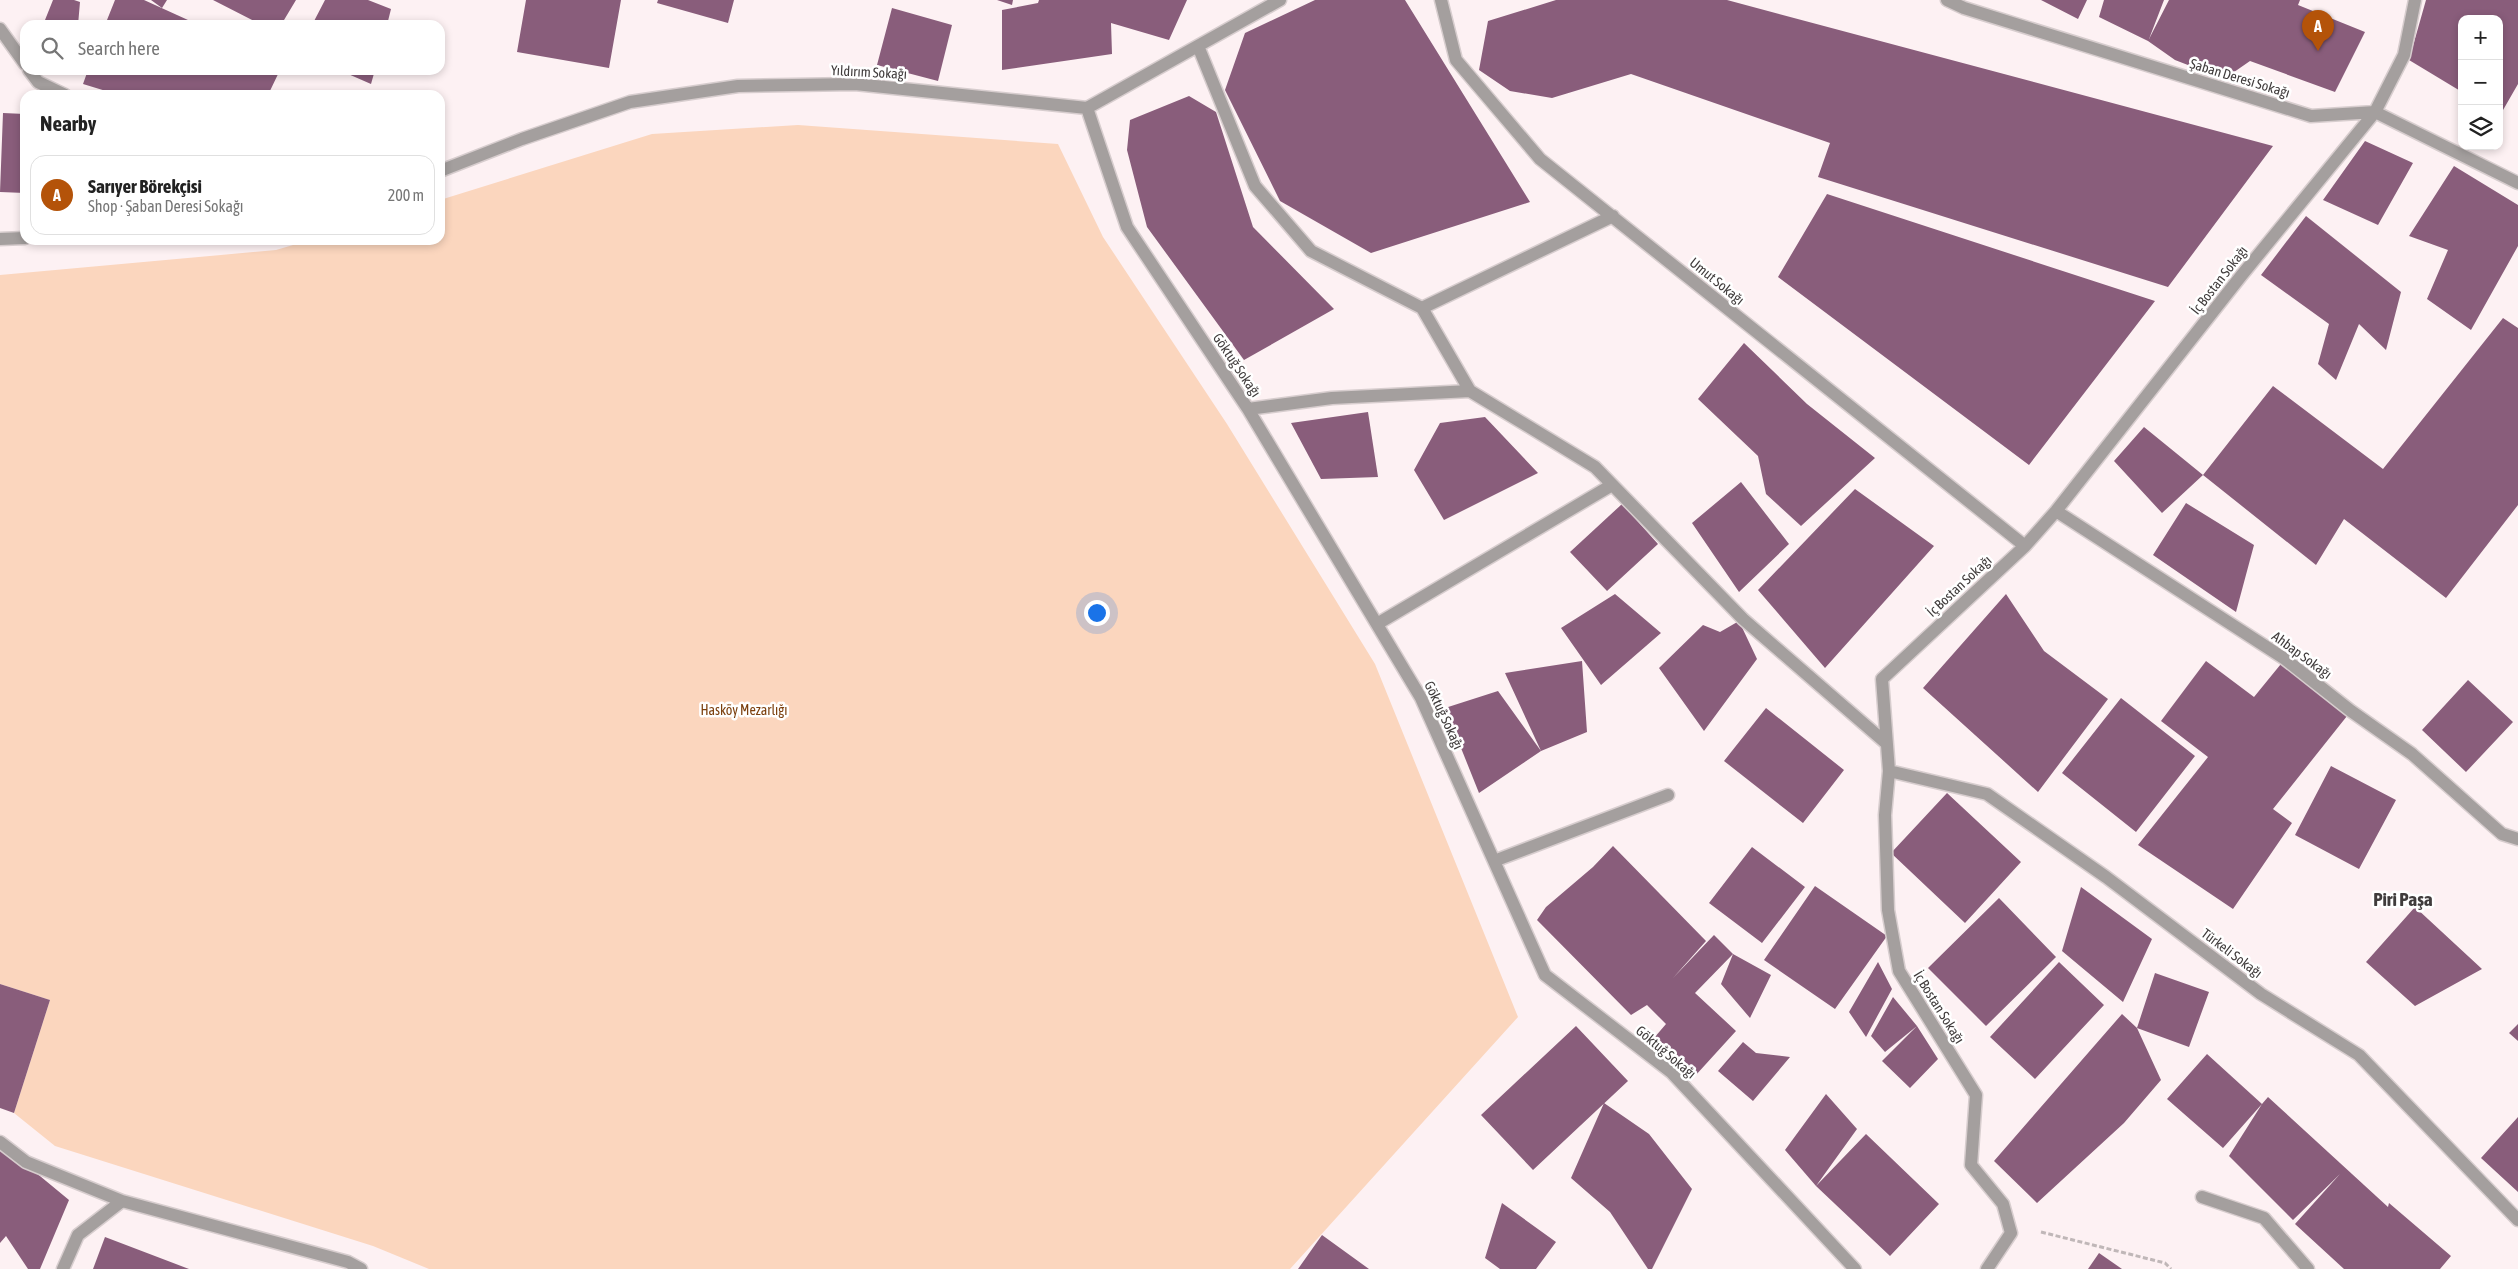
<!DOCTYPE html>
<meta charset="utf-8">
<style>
body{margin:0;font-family:"Asap Condensed",sans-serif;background:#f6f6f6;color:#222}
.controls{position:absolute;right:15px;top:15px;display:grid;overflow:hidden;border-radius:10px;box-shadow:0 2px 8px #0003}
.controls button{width:45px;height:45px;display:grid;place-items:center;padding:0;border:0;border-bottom:1px solid #e0e0e0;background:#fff;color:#222;font:25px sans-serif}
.you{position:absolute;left:1096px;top:612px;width:18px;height:18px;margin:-12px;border:4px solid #fff;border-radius:50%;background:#1a73e8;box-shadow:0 0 0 8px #1a73e833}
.badge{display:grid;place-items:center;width:32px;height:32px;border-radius:50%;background:#b45309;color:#fff;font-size:16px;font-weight:700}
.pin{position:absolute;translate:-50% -41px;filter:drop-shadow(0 1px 2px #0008)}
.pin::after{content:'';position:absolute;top:26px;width:18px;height:15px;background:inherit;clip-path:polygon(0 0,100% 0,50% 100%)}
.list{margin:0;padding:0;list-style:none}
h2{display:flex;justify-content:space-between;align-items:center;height:65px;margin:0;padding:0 20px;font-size:21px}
h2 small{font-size:16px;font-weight:400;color:#767676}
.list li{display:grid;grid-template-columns:32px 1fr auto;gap:15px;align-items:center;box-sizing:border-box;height:80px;margin:0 10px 10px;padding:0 10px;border:1px solid #e0e0e0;border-radius:15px}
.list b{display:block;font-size:19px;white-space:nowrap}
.list p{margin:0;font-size:16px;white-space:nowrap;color:#767676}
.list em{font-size:16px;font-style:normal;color:#767676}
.icon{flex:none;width:28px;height:28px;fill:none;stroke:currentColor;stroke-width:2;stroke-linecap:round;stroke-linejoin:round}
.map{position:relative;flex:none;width:2518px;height:1269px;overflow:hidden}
.search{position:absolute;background:#fff;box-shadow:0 2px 8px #0003;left:20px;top:20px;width:425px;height:55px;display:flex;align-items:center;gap:12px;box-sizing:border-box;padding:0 18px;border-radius:15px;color:#767676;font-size:19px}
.panel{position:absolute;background:#fff;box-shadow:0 2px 8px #0003;left:20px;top:90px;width:425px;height:155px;border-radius:15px}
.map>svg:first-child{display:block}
</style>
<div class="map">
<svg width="2518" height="1269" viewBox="0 0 2518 1269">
<rect width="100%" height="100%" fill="#fdf1f3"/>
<path fill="#fbd6be" d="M798,125L1058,144L1103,237L1227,424L1375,664L1518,1017L1290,1269H429L373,1246L55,1146L14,1113L50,1000L0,984V275L276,250L310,240H440V200L652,134Z"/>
<path fill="#895d7b" d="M53,0H74L80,2L78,25H43Z
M115,0H144L199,25H105Z
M151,0H167L162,8Z
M213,0H296L281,25H262Z
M325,0H368L391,9L387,25H312Z
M526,0H621L609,68L517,52Z
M658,0H734L728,23L657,3Z
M997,0H1013L1012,5Z
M1039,0H1187L1169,40L1111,23L1112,54L1002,70V10L1038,3Z
M1315,0H1405L1530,202L1371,253L1280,201L1225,90L1245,33Z
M1556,0H1727L2273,146L2168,287L1818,177L1830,143L1631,74L1552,98L1510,91L1479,70L1488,21Z
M2041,0H2087L2078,19Z
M2104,0H2164L2149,39L2169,0H2300L2298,5L2365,32L2335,92L2250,61L2224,79L2175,60L2148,41L2099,17Z
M2426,0H2518V84L2499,117V19H2462V92L2409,60Z
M892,8L952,25L938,81L877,65Z
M88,70H280L268,95H119L83,84Z
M339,70H375L371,84Z
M1189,96L1216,112L1253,227L1334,309L1244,360L1147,227L1127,150L1130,120Z
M3,113L25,114V193L0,192Z
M2365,141L2413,163L2378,225L2323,200Z
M2454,166L2518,205V246L2471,330L2427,299L2448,250L2409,236Z
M1827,194L2155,301L2029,465L1778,277Z
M2306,216L2401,292L2386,350L2359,324L2336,380L2318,364L2329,324L2261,275Z
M2503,318L2518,328V505L2446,598L2344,519L2316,565L2203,475L2273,386L2383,469Z
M1744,343L1807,404L1875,458L1801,526L1766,494L1758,456L1698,399Z
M1368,412L1378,477L1321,479L1291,423Z
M1485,417L1538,473L1444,520L1414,470L1440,423Z
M2144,427L2203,475L2162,513L2114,461Z
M1741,482L1789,544L1739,592L1692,523Z
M1855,489L1934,546L1825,668L1758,590Z
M2186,503L2254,545L2236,612L2153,555Z
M1622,504L1658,544L1607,591L1570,552Z
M1615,594L1661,633L1601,685L1561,628Z
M2006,594L2044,651L2108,699L2038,792L1923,688Z
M1739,621L1757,659L1704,731L1659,668L1703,625L1720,632Z
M2285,659L2351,711L2273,809L2292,823L2233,909L2138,845L2208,757L2161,721L2206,661L2254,697Z
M1582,661L1587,732L1541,751L1505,673Z
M2468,680L2513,722L2466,772L2422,730Z
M1498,691L1541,751L1479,793L1445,708Z
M2121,698L2195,756L2136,832L2062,773Z
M1766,708L1844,770L1803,823L1724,761Z
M2331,766L2396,800L2359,869L2295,835Z
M1947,793L2021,862L1965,923L1891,853Z
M1613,846L1706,941L1673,978L1714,935L1733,954L1695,993L1736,1031L1695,1076L1654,1038L1666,1024L1647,1005L1631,1015L1537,920L1546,907L1593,867Z
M1752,847L1805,887L1762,943L1709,903Z
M1815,886L1887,936L1835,1009L1764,960Z
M2081,887L2152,939L2123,1002L2062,951Z
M1999,898L2056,957L1986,1026L1928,968Z
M2415,907L2482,969L2415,1006L2366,962Z
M1733,954L1771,975L1750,1018L1721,984Z
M1878,962L1892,989L1866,1037L1849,1012Z
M2059,962L2104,1005L2035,1079L1990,1037Z
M2155,973L2209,992L2189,1047L2137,1028Z
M0,984L50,1000L14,1113L0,1108Z
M1893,997L1917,1026L1885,1052L1871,1036Z
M2122,1014L2137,1028L2161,1080L2124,1123L2037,1203L1994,1161Z
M2518,1024V1041L2509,1033Z
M1576,1026L1628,1081L1533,1170L1481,1115Z
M1917,1026L1938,1059L1910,1088L1882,1061Z
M1743,1042L1756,1053L1790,1057L1753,1101L1718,1071Z
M2207,1054L2262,1104L2268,1097L2388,1207L2389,1203L2451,1256L2440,1269H2344L2295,1224L2340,1174L2293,1220L2229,1156L2262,1104L2223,1148L2167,1099Z
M1826,1094L1857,1129L1816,1186L1785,1150Z
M1604,1103L1649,1134L1692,1189L1652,1269H1648L1610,1212L1571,1178Z
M2518,1117V1192L2481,1158Z
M1866,1134L1939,1204L1890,1256L1816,1186Z
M0,1143L69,1200L40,1269H28L6,1236L0,1243Z
M1502,1203L1556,1242L1536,1269H1500L1485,1258Z
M1322,1235L1369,1269H1298Z
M105,1237L189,1269H93Z
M2099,1253L2122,1269H2088Z"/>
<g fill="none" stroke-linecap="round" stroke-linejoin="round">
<g stroke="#d7cdce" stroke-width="15">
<path id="minor" d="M1441,0L1456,60L1540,159L2025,546
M1947,0L1964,8L2311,116L2375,112L2518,183
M0,29L25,64
M1198,46L1255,186L1311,251L1422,308L1470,391
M29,70L38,82L65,95
M1087,108L1127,227L1248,409L1421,698L1545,975L1671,1072L1855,1269
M440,171L522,139L630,102L738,86L855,84L1087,108L1280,0
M0,239L25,238
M1422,308L1613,216
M1248,409L1332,398L1470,391L1595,467L1743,619L1886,743
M2056,511L2285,659L2351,711L2412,754L2502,834L2518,839
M1377,624L1612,485
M1889,771L1987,794L2106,877L2261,994L2359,1055L2518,1220
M1494,861L1668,795
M0,1142L26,1162L122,1201L348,1262L361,1269
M2202,1197L2264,1218L2308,1269
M63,1269L78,1235L122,1201
M1987,1269L2011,1233L2003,1204L1971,1165L1976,1095L1899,971L1888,910L1885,815L1889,771L1882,679L2025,546L2056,511L2241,276L2375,112L2404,55L2415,0"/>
</g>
<path stroke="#c0b7b8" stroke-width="3" stroke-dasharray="5 2.5" stroke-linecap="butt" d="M2041,1232L2165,1263L2171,1269"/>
<use href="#minor" stroke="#a49f9e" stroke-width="12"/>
</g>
<g text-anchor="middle" stroke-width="5" stroke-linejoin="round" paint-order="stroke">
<g font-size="14" fill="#403c3c" stroke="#fff">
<text transform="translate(869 72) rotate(3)" y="5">Yıldırım Sokağı</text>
<text transform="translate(2240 78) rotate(17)" y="5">Şaban Deresi Sokağı</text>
<text transform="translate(2219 280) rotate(-52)" y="5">İç Bostan Sokağı</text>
<text transform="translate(1717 281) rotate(39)" y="5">Umut Sokağı</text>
<text transform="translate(1237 365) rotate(56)" y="5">Göktuğ Sokağı</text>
<text transform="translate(1959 586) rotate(-43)" y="5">İç Bostan Sokağı</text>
<text transform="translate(2302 655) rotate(36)" y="5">Ahbap Sokağı</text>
<text transform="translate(1444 715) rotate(65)" y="5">Göktuğ Sokağı</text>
<text transform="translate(2232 953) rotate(37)" y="5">Türkeli Sokağı</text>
<text transform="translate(1939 1007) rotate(58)" y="5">İç Bostan Sokağı</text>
<text transform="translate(1666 1052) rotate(40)" y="5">Göktuğ Sokağı</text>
</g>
<g font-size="14" fill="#7b3f0d" stroke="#fff">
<text x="744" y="715">Hasköy Mezarlığı</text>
</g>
<g font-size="19" font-weight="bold" fill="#403c3c" stroke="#fff">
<text x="2403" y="906">Piri Paşa</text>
</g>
</g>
</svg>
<div class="controls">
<button>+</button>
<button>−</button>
<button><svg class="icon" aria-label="layers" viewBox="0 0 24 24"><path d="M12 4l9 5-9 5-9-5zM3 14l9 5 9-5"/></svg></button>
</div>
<div class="you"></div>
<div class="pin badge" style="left:2318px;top:51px">A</div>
<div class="search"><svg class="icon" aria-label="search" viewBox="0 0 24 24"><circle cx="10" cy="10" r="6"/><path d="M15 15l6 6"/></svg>Search here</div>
<section class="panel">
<h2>Nearby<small></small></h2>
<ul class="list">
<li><span class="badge">A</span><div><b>Sarıyer Börekçisi</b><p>Shop · Şaban Deresi Sokağı</p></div><em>200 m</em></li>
</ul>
</section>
</div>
